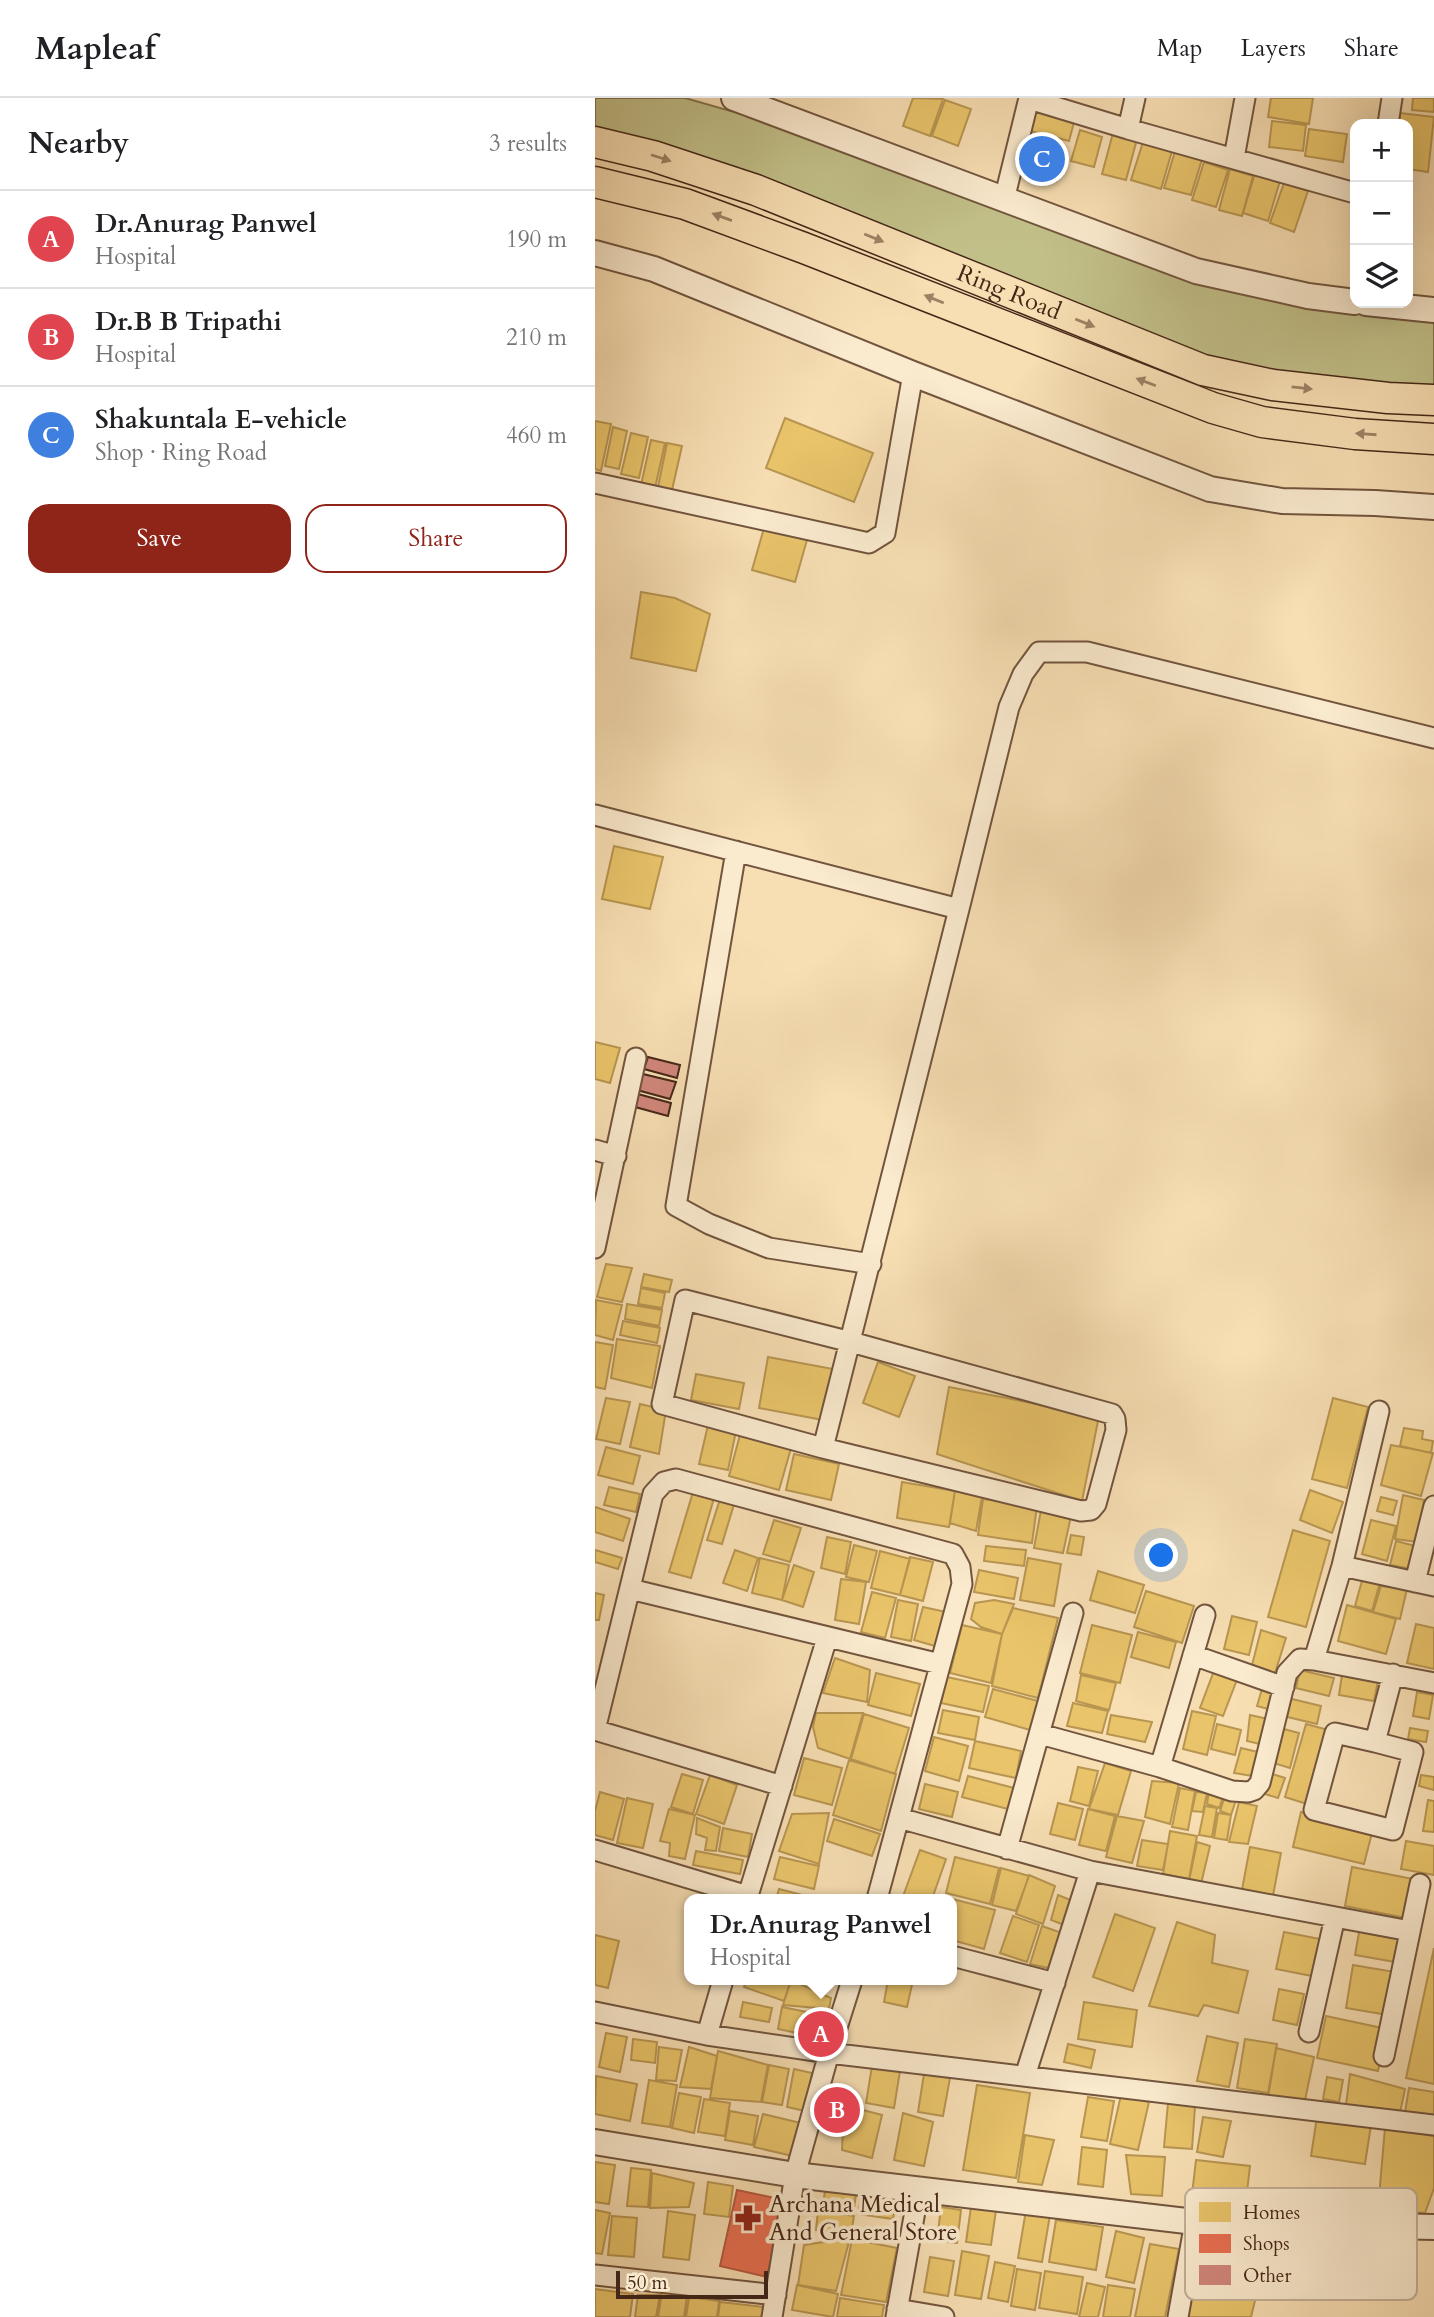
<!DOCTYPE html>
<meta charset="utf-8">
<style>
body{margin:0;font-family:Cardo,serif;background:#f2f2f2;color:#202124}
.controls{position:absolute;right:21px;top:21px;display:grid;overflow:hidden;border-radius:14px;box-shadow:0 7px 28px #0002}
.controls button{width:63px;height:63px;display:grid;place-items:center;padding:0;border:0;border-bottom:2px solid #e0e0e0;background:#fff;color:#202124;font:35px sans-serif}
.scale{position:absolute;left:21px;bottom:18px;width:152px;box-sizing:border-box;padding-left:7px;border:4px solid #452717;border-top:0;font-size:19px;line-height:24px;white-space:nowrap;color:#452717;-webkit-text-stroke:5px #faeace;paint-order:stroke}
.you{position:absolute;left:567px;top:1458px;width:24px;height:24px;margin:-18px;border:5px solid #fff;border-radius:50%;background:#1a73e8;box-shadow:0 0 0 10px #1a73e833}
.badge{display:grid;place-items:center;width:46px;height:46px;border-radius:50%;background:#8f2418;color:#fff;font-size:23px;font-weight:700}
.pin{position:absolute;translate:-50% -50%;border:4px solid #fff;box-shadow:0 2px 7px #0006}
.popup{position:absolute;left:89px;top:1796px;width:273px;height:91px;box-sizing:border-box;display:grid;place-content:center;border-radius:14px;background:#fff;filter:drop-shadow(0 2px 5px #0005);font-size:23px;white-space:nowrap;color:#757577}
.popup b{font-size:26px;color:#202124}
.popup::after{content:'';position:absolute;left:50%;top:100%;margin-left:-14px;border:14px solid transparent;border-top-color:#fff}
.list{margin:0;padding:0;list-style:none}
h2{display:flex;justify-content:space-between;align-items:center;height:91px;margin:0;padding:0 28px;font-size:30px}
h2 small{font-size:23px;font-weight:400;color:#757577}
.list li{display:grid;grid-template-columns:46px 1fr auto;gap:21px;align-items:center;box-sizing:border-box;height:98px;padding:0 28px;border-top:2px solid #e0e0e0}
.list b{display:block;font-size:26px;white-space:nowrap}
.list p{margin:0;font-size:23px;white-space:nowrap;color:#757577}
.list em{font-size:23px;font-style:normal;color:#757577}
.actions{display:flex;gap:14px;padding:21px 28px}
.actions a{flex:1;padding:16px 0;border:2px solid #8f2418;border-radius:21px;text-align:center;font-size:24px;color:#8f2418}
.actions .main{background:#8f2418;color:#fff}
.icon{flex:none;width:38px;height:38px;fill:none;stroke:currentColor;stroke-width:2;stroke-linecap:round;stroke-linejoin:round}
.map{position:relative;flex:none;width:839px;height:2219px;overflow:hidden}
header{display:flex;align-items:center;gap:42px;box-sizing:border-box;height:98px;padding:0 35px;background:#fff;border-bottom:2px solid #e0e0e0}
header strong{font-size:33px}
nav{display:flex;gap:38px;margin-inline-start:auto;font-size:24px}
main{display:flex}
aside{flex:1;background:#fff}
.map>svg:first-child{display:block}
</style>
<header>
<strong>Mapleaf</strong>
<nav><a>Map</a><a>Layers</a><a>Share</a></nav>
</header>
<main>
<aside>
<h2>Nearby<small>3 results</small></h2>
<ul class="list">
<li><span class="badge" style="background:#e0444e">A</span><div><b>Dr.Anurag Panwel</b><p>Hospital</p></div><em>190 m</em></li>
<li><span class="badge" style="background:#e0444e">B</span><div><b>Dr.B B Tripathi</b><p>Hospital</p></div><em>210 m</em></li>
<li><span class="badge" style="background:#3f7fe0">C</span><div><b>Shakuntala E-vehicle</b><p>Shop · Ring Road</p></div><em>460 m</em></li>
</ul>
<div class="actions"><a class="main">Save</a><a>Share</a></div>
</aside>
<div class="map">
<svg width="839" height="2219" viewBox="0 0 839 2219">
<rect width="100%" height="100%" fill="#f7deb3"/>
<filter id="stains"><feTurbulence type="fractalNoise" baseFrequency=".00286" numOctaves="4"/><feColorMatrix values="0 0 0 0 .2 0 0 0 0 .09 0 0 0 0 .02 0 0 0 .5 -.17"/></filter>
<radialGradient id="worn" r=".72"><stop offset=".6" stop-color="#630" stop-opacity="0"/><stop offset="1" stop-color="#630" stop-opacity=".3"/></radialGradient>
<path fill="#c2c089" stroke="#847450" stroke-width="2" d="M0,0H90L230,40L719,210L839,219V289L608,272L0,45Z"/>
<path fill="#e9c46a" stroke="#b89551" stroke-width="2" d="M318,0L348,1L335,38L308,28Z
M676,0H718L714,26L673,19Z
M818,0H839V14L817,12Z
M350,2L376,11L363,48L337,38Z
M442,7L481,17L474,43L435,33Z
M805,15L839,19L833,74L813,71V26H804Z
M677,23L711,27L708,53L674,49Z
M714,31L752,36L748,64L710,58Z
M485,32L507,39L499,69L476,63Z
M518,35L542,41L531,82L507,76Z
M548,44L577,53L566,91L536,82Z
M581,50L608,58L596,97L569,90Z
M609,64L633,72L621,109L597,102Z
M635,71L658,78L647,118L624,112Z
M660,75L685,83L673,123L648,115Z
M689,85L713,93L699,134L675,125Z
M190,320L278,355L259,404L171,370Z
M0,323L16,326L6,373L0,371Z
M18,329L32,333L24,371L10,368Z
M36,335L53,339L44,380L26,376Z
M56,342L70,345L60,390L46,387Z
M72,345L87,348L77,392L63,389Z
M169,430L212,442L200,484L157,472Z
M46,494L80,500L115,516L101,573L36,560Z
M19,748L68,759L55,811L7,801Z
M0,944L25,950L15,985L0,981Z
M11,1166L37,1170L27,1204L2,1199Z
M49,1176L77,1182L74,1194L46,1189Z
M46,1190L70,1195L67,1210L43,1206Z
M1,1202L27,1207L18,1242L0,1237Z
M32,1206L67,1212L64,1228L30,1221Z
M28,1223L65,1230L62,1245L25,1237Z
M22,1241L65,1248L57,1290L16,1280Z
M0,1244L18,1247L10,1291L0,1289Z
M173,1259L238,1271L228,1322L164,1310Z
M283,1264L320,1278L304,1319L268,1305Z
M101,1276L149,1285L144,1311L96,1302Z
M354,1289L504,1318L487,1403L342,1356Z
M11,1300L35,1304L25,1346L1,1341Z
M738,1300L773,1309L752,1390L717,1381Z
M45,1306L71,1312L64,1356L35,1349Z
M113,1327L141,1333L133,1372L104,1366Z
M809,1330L828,1333L827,1341L838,1343L836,1355L805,1348Z
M146,1333L197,1347L184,1392L134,1378Z
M796,1347L838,1355L826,1398L786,1387Z
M11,1349L45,1358L38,1386L3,1377Z
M199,1356L244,1366L236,1402L191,1392Z
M307,1384L360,1393L354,1429L302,1420Z
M14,1389L45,1396L41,1414L9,1407Z
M715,1392L748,1404L737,1435L705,1422Z
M360,1393L387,1399L381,1433L355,1425Z
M98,1394L119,1400L96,1480L74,1474Z
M808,1397L829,1402L822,1444L800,1441Z
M126,1398L140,1403L127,1446L112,1442Z
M786,1399L802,1403L798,1417L782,1413Z
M388,1401L442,1408L437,1445L383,1437Z
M0,1409L35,1421L28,1443L0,1434Z
M446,1412L476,1418L468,1455L439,1450Z
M179,1422L206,1430L195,1464L168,1456Z
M776,1422L801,1428L792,1463L767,1456Z
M698,1432L735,1443L711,1529L673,1519Z
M476,1437L489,1439L486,1457L472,1455Z
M232,1439L256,1444L250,1476L226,1470Z
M801,1443L824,1449L817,1471L795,1467Z
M259,1447L282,1453L274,1484L251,1479Z
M391,1448L431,1452L429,1468L389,1463Z
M0,1452L27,1460L23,1471L0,1464Z
M140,1452L163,1460L152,1493L128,1485Z
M285,1453L315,1461L305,1497L276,1490Z
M315,1459L338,1464L328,1503L305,1497Z
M165,1460L194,1467L187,1502L157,1495Z
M433,1460L466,1466L459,1508L425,1502Z
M199,1467L219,1474L208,1509L187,1502Z
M384,1472L423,1480L419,1501L379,1494Z
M503,1473L549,1487L540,1515L495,1502Z
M768,1479L786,1481L777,1513L760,1508Z
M246,1481L271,1484L264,1526L240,1522Z
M786,1488L812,1491L805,1521L778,1514Z
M551,1493L599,1508L587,1545L539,1529Z
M277,1494L301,1500L290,1540L266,1534Z
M0,1495L9,1497L4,1522H0Z
M303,1502L323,1506L316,1543L296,1539Z
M399,1502L419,1506L407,1536L386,1529L376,1521L380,1505Z
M752,1507L801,1521L791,1556L743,1543Z
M328,1509L351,1514L340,1548L319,1542Z
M418,1510L463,1520L443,1600L397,1588L407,1536Z
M637,1518L662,1524L654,1557L629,1551Z
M821,1526L839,1530V1571L812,1565Z
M367,1527L407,1536L396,1585L355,1575Z
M497,1527L537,1537L525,1585L485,1575Z
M666,1532L691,1540L680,1575L657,1567Z
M543,1534L581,1544L574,1570L536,1559Z
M240,1560L275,1572L272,1604L228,1595Z
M620,1570L643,1579L628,1618L605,1610Z
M705,1572L739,1580L734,1598L701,1590Z
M281,1575L325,1586L316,1618L273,1607Z
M486,1577L521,1585L514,1612L481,1603Z
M747,1577L783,1583L779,1603L744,1597Z
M352,1579L394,1588L388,1614L346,1605Z
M398,1591L443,1603L435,1632L390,1619Z
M667,1591L680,1593L677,1612L662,1608Z
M822,1594L838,1597L834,1621L818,1618Z
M693,1600L726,1608L722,1626L688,1618Z
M478,1605L513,1613L507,1635L472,1628Z
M348,1612L384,1619L380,1642L343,1635Z
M597,1613L621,1618L612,1657L588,1651Z
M221,1615H268L255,1661L223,1650L218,1629Z
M269,1616L314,1630L300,1676L256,1661Z
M516,1617L557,1624L550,1644L512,1636Z
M655,1617L673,1621L665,1646L652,1643Z
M622,1626L646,1632L640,1657L616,1651Z
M711,1626L737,1633L715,1707L690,1699Z
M685,1630L704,1635L695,1670L675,1664Z
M815,1630L833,1633L831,1644L813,1641Z
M339,1639L373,1648L364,1683L330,1673Z
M380,1643L426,1653L421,1680L374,1670Z
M646,1650L663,1654L658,1678L639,1675Z
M209,1660L247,1670L237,1707L199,1697Z
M254,1662L301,1676L286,1733L238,1717Z
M510,1665L536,1673L523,1717L494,1711Z
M483,1669L503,1673L494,1708L475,1703Z
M674,1675L690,1680L683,1700L667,1695Z
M87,1676L108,1682L98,1716L76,1709Z
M115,1677L142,1687L129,1726L101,1716Z
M826,1677L839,1679V1692L824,1688Z
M373,1678L419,1690L413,1711L367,1699Z
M557,1683L584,1685L575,1726L550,1719Z
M330,1686L363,1694L357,1719L324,1711Z
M585,1690L600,1693L593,1732L577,1729Z
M614,1693L629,1697L624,1710L612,1706Z
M5,1694L29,1701L18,1742L0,1737V1713Z
M601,1694L612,1695L608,1714L597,1713Z
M630,1698L641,1702L636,1717L625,1713Z
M32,1700L58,1706L48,1750L22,1745Z
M833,1702L839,1703V1734L828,1733Z
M644,1704L662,1708L653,1746L634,1744Z
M463,1705L488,1711L480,1742L455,1736Z
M610,1708L622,1710L617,1739L604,1737Z
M74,1711L100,1717L90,1761L74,1758L75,1745L65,1743Z
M493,1711L520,1718L511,1753L484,1747Z
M706,1714L778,1731L769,1766L698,1749Z
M234,1715L224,1766L184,1753L197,1716Z
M623,1715L636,1717L632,1742L619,1740Z
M522,1718L549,1723L537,1765L511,1759Z
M102,1720L125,1729L121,1753L110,1752L112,1740L101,1736Z
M239,1721L285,1736L277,1758L232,1743Z
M128,1730L157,1736L153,1759L124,1753Z
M575,1733L602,1738L594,1781L568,1776Z
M547,1742L573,1746L568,1772L542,1768Z
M811,1743L839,1748V1777L806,1771Z
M602,1744L615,1748L605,1790L593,1788Z
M655,1749L686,1755L677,1803L646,1797Z
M325,1752L351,1761L337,1801H307Z
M101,1753L148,1762L145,1776L98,1767Z
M185,1759L224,1768L219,1791L179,1781Z
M360,1759L404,1770L395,1806L351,1795Z
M757,1769L818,1781L811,1820L750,1808Z
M406,1770L434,1778L421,1813L397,1807Z
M434,1777L460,1788L448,1826L421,1816Z
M184,1791L219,1800L218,1801H181Z
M463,1797L478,1803L469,1827L456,1822Z
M346,1798L400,1812L389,1851L357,1842V1801H345Z
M520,1816L560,1830L538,1893L498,1879Z
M418,1818L444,1827L432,1864L405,1855Z
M582,1824L620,1837L617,1865L653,1873L643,1915L609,1907L603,1918L554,1908Z
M447,1828L467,1835L453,1870L435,1866Z
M765,1829L811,1837L806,1865L760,1857Z
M689,1834L725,1841L717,1878L681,1871Z
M0,1837L24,1843L13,1890L0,1887Z
M839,1850V1986L811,1980Z
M758,1867L800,1874L793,1917L751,1910Z
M152,1882H196L189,1903L149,1889Z
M196,1882L236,1900L234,1911L188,1907Z
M293,1882H318L312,1909L289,1904Z
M684,1891L709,1896L702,1927L678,1922Z
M148,1904L177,1910L174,1924L145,1919Z
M489,1904L542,1912L537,1949L483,1941Z
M187,1909L227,1917L221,1939L183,1931Z
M731,1918L792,1931L783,1973L722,1960Z
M11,1935L32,1939L25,1974L4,1969Z
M612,1938L643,1945L634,1989L602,1983Z
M38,1941L62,1944L60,1965L36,1962Z
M650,1941L682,1946L673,1995L642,1990Z
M473,1946L500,1952L496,1970L469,1964Z
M64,1949L87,1952L81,1983L61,1982Z
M94,1949L122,1958L116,1991L85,1989Z
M681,1950L719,1959L709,2007L673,2000Z
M123,1953L173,1967L166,2004L115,2000Z
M174,1967L194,1971L187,2007L167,2004Z
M277,1968L305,1973L299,2010L271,2005Z
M199,1971L217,1975L210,2013L192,2009Z
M329,1976L355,1980L348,2018L323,2014Z
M755,1976L810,1991L805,2015L751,2007Z
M1,1978L42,1986L35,2023L0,2016Z
M732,1979L748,1982L744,2004L728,2001Z
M54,1982L82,1987L75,2029L47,2025Z
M382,1987L435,1995L421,2080L368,2072Z
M814,1990L839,1994V2025L809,2020Z
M84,1995L106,1999L99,2035L77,2030Z
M526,1997L554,2004L543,2052L515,2046Z
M493,1999L519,2003L512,2043L486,2039Z
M109,2001L135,2005L130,2038L103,2034Z
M573,2005L600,2008L597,2051L569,2049Z
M249,2007L287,2017L277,2060L247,2052Z
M135,2013L163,2018L158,2047L130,2042Z
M308,2015L338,2024L329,2068L299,2062Z
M168,2016L210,2026L202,2059L159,2049Z
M608,2019L636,2023L628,2059L602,2054Z
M722,2019L776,2027L770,2066L716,2058Z
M790,2030L839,2038V2090L830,2115L783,2111Z
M430,2037L459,2042L447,2087L423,2084Z
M487,2049L512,2052L508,2089L483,2086Z
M531,2057L570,2059L567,2098L536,2096Z
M601,2062L655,2068L650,2111L596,2105Z
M0,2064L20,2067L14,2106L0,2104Z
M36,2070L56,2072L53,2109L32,2108Z
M57,2075L99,2085L94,2109L55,2110Z
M113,2084L138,2088L134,2119L109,2116Z
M231,2085L262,2088L259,2111L228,2107Z
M267,2095L302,2100L298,2121L263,2116Z
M346,2109L366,2112L362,2145L342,2143Z
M376,2109L401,2112L396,2147L371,2144Z
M0,2112L15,2115L7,2156L0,2155Z
M431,2112L455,2117L447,2164L423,2160Z
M73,2113L100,2117L94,2162L68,2159Z
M223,2113L259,2118L256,2136L221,2132Z
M17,2118L42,2120L39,2159L13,2157Z
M461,2122L508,2129L501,2172L454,2164Z
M521,2133L549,2140L539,2185L511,2179Z
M612,2134L673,2150L656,2219H591Z
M255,2140L241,2193L203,2187L209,2147Z
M257,2141L302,2150L291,2204L246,2197Z
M555,2146L584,2151L570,2219H540Z
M367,2153L394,2158L386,2201L360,2197Z
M335,2159L359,2163L353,2198L329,2194Z
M400,2164L420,2168L413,2204L393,2200Z
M422,2171L446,2175L440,2212L416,2208Z
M450,2173L488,2179L482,2216L444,2210Z
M492,2185L510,2189L503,2219H484Z
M202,2187L243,2196L238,2219L197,2212Z
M513,2187L540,2191L535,2219H508Z
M0,2191L38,2196L35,2219H0Z
M67,2194L92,2198L89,2219H63Z
M43,2197H65L61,2219H40Z
M94,2199L124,2203L122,2219H91Z
M245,2200L289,2207L287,2219H242Z
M125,2204L170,2209L168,2219H123Z"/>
<path fill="#e76f51" stroke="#b65940" stroke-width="2" d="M433,39L468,46L461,83L425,76Z
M142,2092L189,2102L172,2179L125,2168Z"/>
<path fill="#d0867b" stroke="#452717" stroke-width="2" d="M53,959L85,967L82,980L49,971Z
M48,976L81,984L75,1001L42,992Z
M43,996L76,1005L73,1018L40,1009Z"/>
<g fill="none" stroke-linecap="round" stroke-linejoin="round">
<g stroke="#72553e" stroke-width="23">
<path id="minor" d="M434,1L533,31L540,0
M793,26L797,0
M533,31L760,95
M639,60L650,0
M409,102L434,0
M0,385L274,445L290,435L318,276
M0,717L364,811L228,1350
M141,753L81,1108L114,1126L174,1150L276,1166
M364,811L414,609L428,576L444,554H492L839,640
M0,1052L21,1058
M0,1150L41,960
M90,1202L256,1244L517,1316L520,1321L521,1332L501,1406L496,1412L486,1413L228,1350L67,1306Z
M747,1468L839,1488
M820,1484L839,1408
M35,1491L345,1566
M598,1557L689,1589
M719,1562L747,1468L784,1313
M0,1632L58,1396L69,1384L81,1381L358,1456L365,1469L367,1486L282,1801
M0,1632L187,1688
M445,1636L565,1669L637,1693L653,1694L659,1692L665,1685L692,1575L705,1561L719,1562L839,1585
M780,1644L818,1654L798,1732L719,1712L740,1635L780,1644L798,1576
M565,1669L610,1517
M304,1720L495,1773L815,1833
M412,1751L478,1515
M0,1752L153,1798
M152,1801L232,1540
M357,1858L460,1885
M0,1914L112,1937L234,1955L839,2027
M714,1934L740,1819
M112,1937L128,1882
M789,1958L825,1786
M430,1978L495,1773
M0,2177L181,2197
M302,2211L349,2219
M177,2219L200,2077L234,1955L257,1882
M301,2219L324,2091
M583,2219L600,2124"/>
</g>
<g stroke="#72553e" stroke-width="28">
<path id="tertiary" d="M139,0L601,173L713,198L760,204
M0,155L59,171L318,276L615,391L687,403L780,405L839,409
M771,205L839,212
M0,2044L200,2077L600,2124L839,2129"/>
</g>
<g stroke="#452717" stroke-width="33">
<g id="primary">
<path id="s1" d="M0,44L58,58L161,92L608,272L678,287L793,300L839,302"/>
<path d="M0,84L90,106L209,150L618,310L667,324L760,336L839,341"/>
</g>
</g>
<use href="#minor" stroke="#faeace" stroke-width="19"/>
<use href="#tertiary" stroke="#faeace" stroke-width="24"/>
<use href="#primary" stroke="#f7deb3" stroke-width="30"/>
</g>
<defs><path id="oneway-solid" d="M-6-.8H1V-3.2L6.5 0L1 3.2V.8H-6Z" transform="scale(1.75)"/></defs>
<g fill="#9e8265">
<use href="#oneway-solid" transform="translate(66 60) rotate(18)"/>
<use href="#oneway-solid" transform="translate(127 119) rotate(-160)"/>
<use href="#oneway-solid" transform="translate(279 140) rotate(22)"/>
<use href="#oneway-solid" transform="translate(339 201) rotate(-158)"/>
<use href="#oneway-solid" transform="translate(490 225) rotate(22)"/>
<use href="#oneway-solid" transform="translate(551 284) rotate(-159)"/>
<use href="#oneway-solid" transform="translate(707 290) rotate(6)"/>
<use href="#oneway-solid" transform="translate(771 336) rotate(-176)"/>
</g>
<defs>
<g id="pharmacy-bare" transform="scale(2.1)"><path d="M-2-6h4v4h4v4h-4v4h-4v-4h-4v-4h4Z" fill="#8f2418" stroke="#faeace" stroke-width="2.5" paint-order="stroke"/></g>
</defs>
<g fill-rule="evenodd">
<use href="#pharmacy-bare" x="153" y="2120"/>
</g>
<g text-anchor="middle" stroke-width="7" stroke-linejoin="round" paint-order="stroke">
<g font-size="24" fill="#452717" stroke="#faeace">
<text dy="8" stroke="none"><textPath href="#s1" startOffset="441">Ring Road</textPath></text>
</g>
<g font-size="24" fill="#452717" stroke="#faeace" text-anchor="start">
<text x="174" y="2114">Archana Medical<tspan x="174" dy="28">And General Store</tspan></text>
</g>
</g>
<rect x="590" y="2090" width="232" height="112" rx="10" fill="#faeace" stroke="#c4b097" stroke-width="2"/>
<rect x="604" y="2104" width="32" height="20" fill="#e9c46a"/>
<rect x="604" y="2136" width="32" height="19" fill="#e76f51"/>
<rect x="604" y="2167" width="32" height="20" fill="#d0867b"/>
<g font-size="19" fill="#452717">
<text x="648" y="2121">Homes</text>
<text x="648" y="2152">Shops</text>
<text x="648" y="2184">Other</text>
</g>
<rect width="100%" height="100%" filter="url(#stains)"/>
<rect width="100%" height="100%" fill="url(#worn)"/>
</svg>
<div class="controls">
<button>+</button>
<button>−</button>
<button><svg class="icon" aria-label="layers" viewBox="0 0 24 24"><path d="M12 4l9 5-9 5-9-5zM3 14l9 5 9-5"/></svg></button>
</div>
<div class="scale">50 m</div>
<div class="you"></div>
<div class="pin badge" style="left:226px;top:1936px;background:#e0444e">A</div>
<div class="popup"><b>Dr.Anurag Panwel</b>Hospital</div>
<div class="pin badge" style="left:242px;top:2012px;background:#e0444e">B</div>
<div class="pin badge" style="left:447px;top:61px;background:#3f7fe0">C</div>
</div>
</main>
